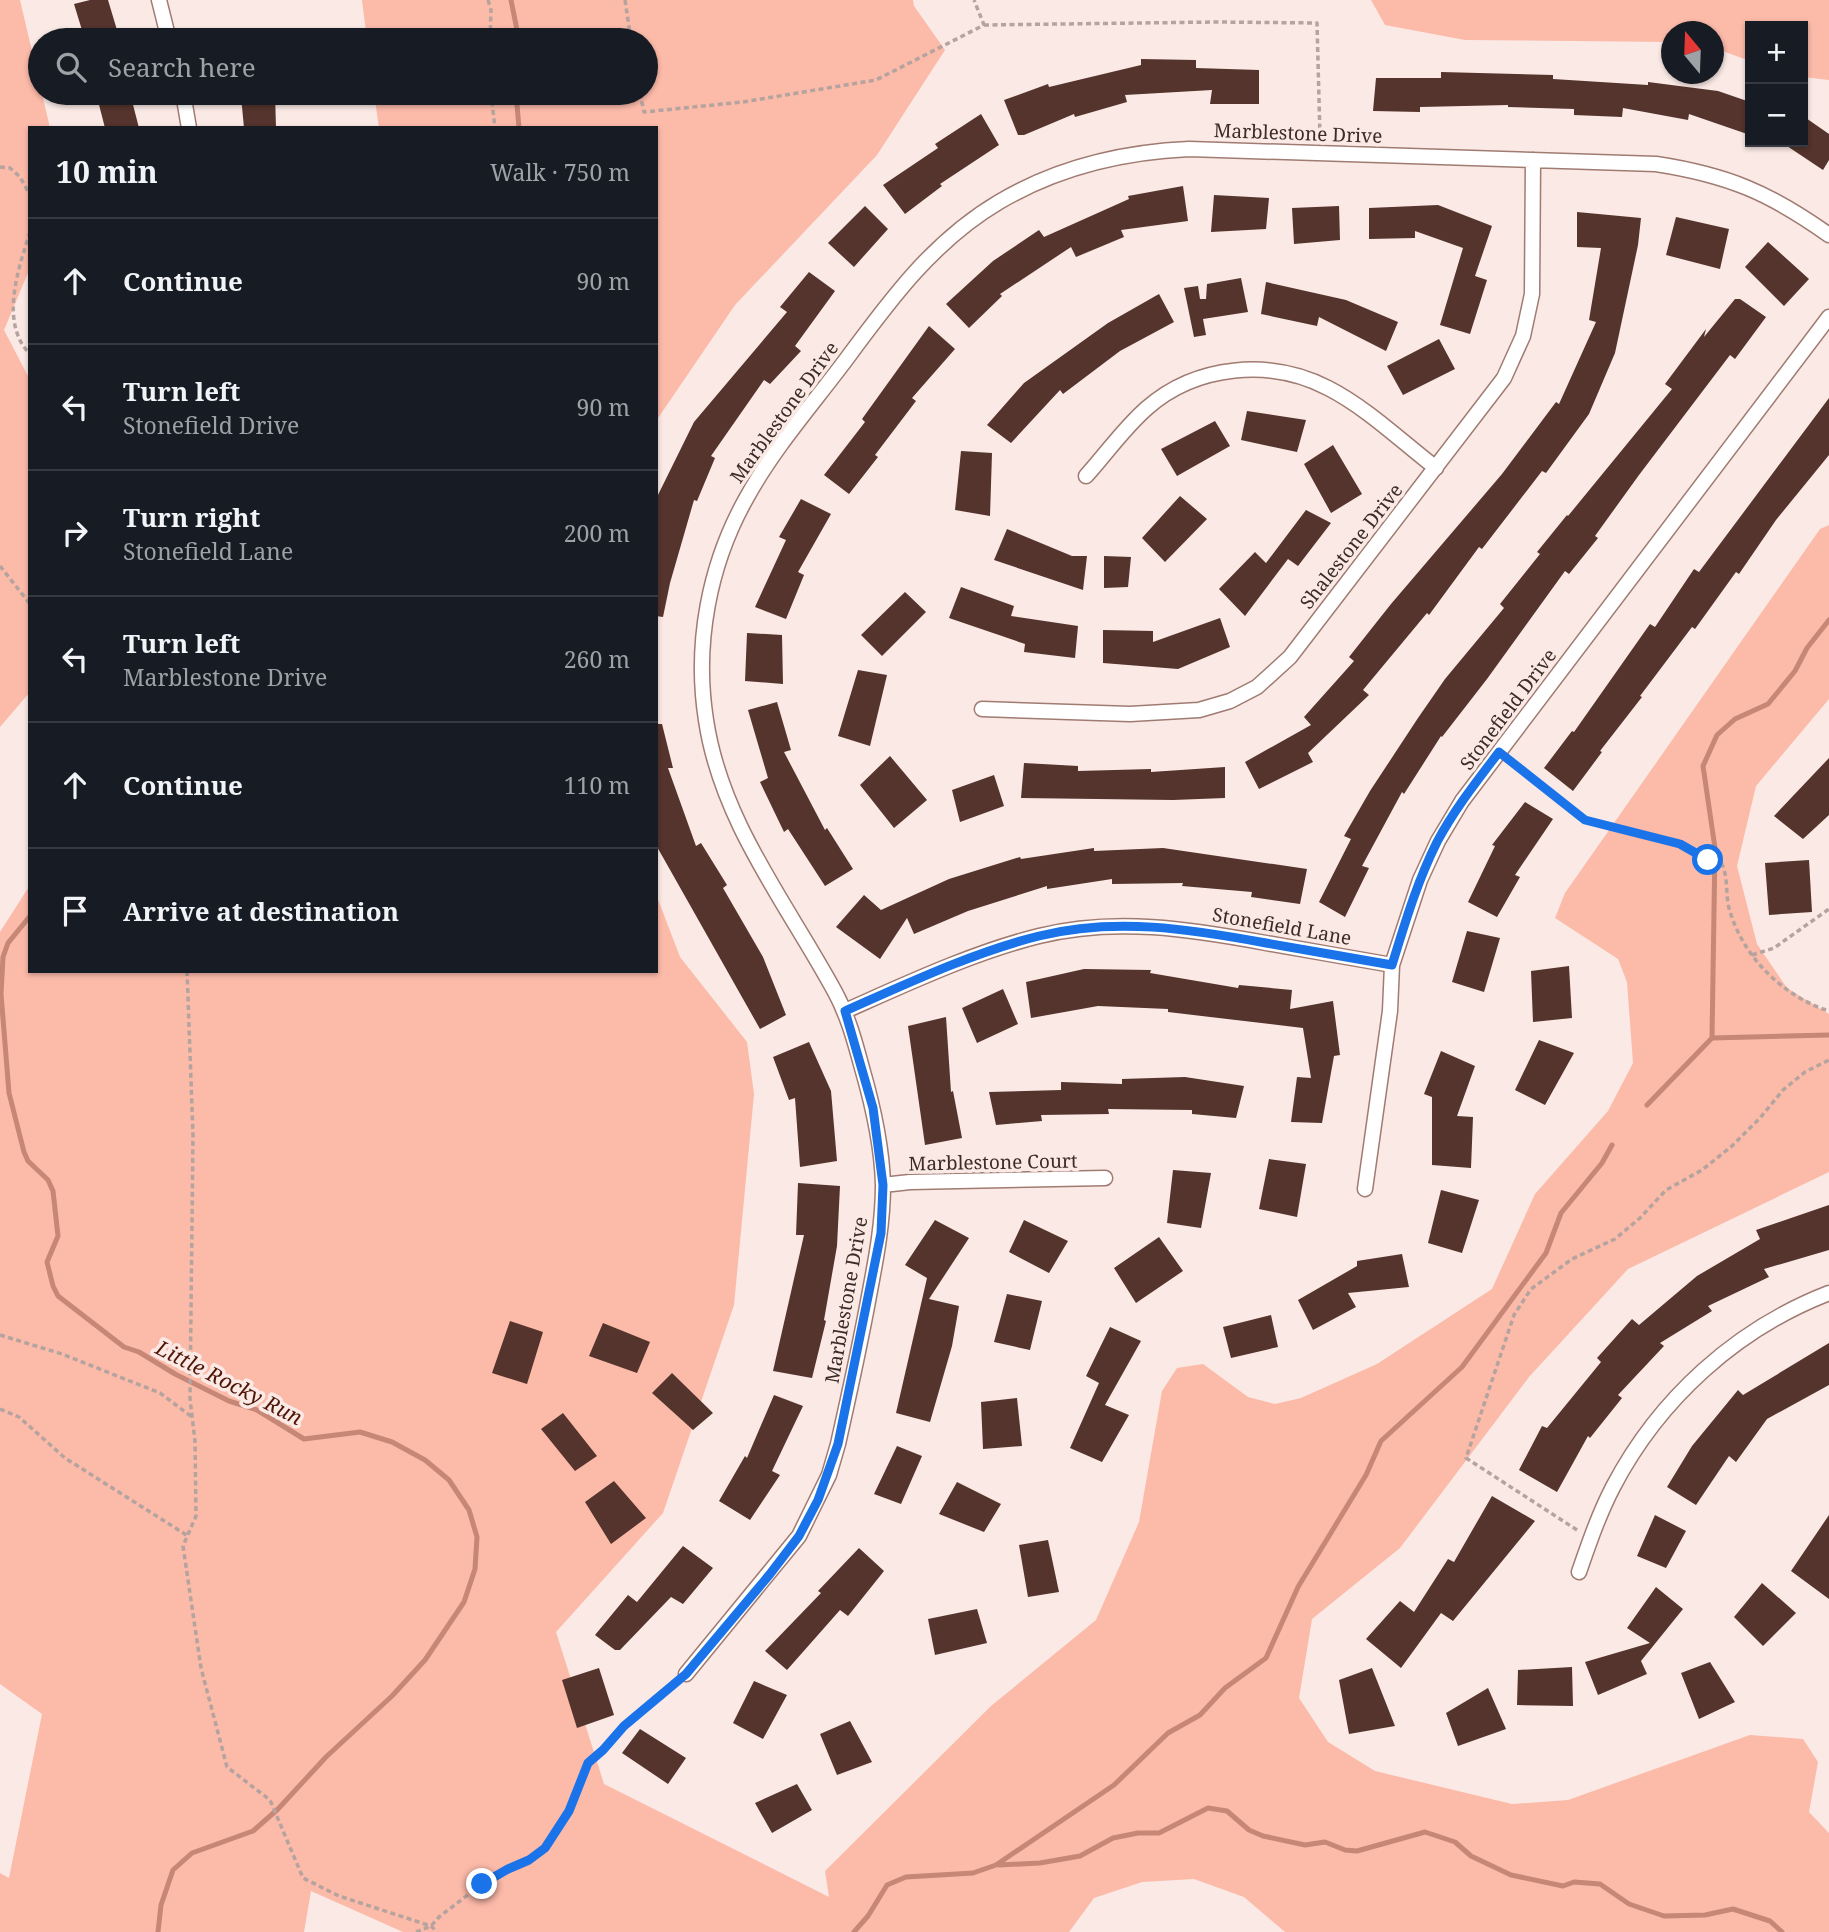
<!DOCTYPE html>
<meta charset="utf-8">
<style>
body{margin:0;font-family:"Noto Serif",serif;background:#20242c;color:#f1f3f6}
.controls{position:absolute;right:21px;top:21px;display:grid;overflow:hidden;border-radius:0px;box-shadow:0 2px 5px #0004}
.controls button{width:63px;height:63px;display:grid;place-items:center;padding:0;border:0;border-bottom:2px solid #363941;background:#171b24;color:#f1f3f6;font:35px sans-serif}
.compass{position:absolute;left:1661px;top:21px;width:63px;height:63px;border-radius:50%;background:#171b24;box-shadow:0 2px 5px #0004;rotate:341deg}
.stop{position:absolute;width:21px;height:21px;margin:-16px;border:5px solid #1a73e8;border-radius:50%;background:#fff}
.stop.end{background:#1a73e8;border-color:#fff;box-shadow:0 2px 7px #0008}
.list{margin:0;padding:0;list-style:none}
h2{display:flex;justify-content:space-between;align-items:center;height:91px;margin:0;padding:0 28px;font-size:30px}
h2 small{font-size:23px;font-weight:400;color:#9ea1a6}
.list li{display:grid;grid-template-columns:46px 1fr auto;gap:21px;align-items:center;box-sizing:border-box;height:126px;padding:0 28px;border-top:2px solid #363941}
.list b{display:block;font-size:26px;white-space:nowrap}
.list p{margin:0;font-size:23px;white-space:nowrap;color:#9ea1a6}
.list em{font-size:23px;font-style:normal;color:#9ea1a6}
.icon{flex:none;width:38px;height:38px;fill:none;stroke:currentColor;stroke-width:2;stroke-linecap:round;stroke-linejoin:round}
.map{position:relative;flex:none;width:1829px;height:1932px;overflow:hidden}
.search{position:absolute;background:#171b24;box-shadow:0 2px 5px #0004;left:28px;top:28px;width:630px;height:77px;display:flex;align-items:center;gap:18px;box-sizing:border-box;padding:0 24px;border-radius:38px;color:#9ea1a6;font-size:26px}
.panel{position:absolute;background:#171b24;box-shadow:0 2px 5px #0004;left:28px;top:126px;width:630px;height:847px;border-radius:0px}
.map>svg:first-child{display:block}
</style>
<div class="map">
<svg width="1829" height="1932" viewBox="0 0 1829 1932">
<rect width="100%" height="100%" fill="#fae9e5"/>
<path fill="#fcbaa9" d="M0,0H20L50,128H30V268L4,330L30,380V692L0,727Z
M362,0H913L914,6L945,50L877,155L735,305L656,421V128H379L374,93H646V40H367Z
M1371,0H1829V80L1803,77V26H1750V61L1714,48V32H1672L1671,42L1465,40L1385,25Z
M1829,525V699L1756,786L1737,866L1757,944L1787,988L1829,1014V1172L1628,1269L1529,1377L1400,1548L1312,1619L1299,1698L1328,1742L1375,1771L1512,1804L1568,1800L1750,1735L1803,1739L1818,1762L1809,1812L1829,1833V1932H1285L1244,1897L1194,1879L1142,1882L1094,1898L1069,1932H403L311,1891L304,1932H0V1873L9,1878L42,1714L0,1684V932L30,885V971H656V894L680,957L747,1042L754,1094L734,1305L663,1513L556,1632L604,1784L829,1897L825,1871L991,1706L1096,1620L1139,1522L1162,1391L1177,1368L1203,1364L1248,1397L1275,1404L1301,1398L1377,1364L1492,1289L1535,1194L1608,1111L1633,1063L1627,982L1618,959L1555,918L1565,893L1820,529Z"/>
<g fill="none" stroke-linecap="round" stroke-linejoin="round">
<path stroke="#c68776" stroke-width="5" d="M511,0L519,40
M516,93L519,128
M30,916L8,943L3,957L1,994L9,1093L24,1152L28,1161L48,1180L53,1191L58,1236L47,1262L53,1286L58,1296L124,1347L139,1352L175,1374L229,1401L257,1410L304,1439L360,1432L392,1442L425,1460L449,1480L469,1510L477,1537L475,1569L464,1602L425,1660L392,1696L326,1757L278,1809L253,1831L192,1853L173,1870L161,1905L158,1932
M1712,1038L1829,1035
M1647,1105L1712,1038L1715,848L1703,766L1717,735L1735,719L1768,704L1795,671L1807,648L1829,620
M999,1865L1040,1863L1080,1856L1113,1838L1138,1833H1159L1208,1808L1227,1811L1249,1830L1263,1836L1305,1845L1325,1842L1345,1850L1357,1851L1425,1832L1455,1842L1471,1856L1511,1875L1563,1886L1574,1882L1600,1884L1629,1904L1664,1916L1705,1915L1733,1909L1770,1921L1782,1932
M854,1932L868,1916L887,1885L906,1877L973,1873L996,1865L1114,1785L1168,1733L1200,1715L1225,1688L1266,1658L1298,1587L1366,1475L1381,1441L1462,1367L1546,1253L1561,1213L1602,1163L1612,1145"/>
</g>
<path fill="#54342c" d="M90,0H108L120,40H85L74,4Z
M1141,59L1196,60V68L1259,70V104H1210L1212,90L1125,95L1127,102L1075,117L1074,114L1024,135H1018L1004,100L1048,84L1049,87L1141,65Z
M1441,72L1553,75V79L1648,85V82L1718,91L1750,102V135L1689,114L1688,120L1623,108L1622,117L1574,115V109L1508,107V105L1420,107V112L1373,111L1376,78H1441Z
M96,93H130L139,128H105Z
M275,93L276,128H244L241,96Z
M981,114L999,145L940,184L942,186L905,214L883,185L938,148L935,144Z
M1803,116L1829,134V160L1823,170L1781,142H1803Z
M1183,186L1188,221L1121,230L1124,237L1076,257L1071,247L1000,294L1002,296L969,328L946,304L993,261L1039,230L1044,237L1129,199L1128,196Z
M1214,195L1269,198L1266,229L1211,232Z
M1438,205L1492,226L1475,276L1487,280L1470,334L1440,325L1463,248L1415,231V238L1369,239V208Z
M865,206L888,229L854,267L828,243Z
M1339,206L1340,240L1294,244L1292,208Z
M1577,212L1641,218L1638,245L1615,353L1589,414L1546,473L1542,471L1482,549L1479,547L1429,615L1427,613L1363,690L1369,695L1308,753L1313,762L1259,789L1245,762L1311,725L1304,717L1354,661L1349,657L1391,604L1502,474L1556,402L1559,404L1596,322L1589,320L1601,248L1577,247Z
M1676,217L1729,229L1720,269L1666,255Z
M1768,242L1809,279L1784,306L1745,267Z
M809,272L835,291L795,346L801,351L770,384L764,380L711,456L715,458L697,501L694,500L670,583L663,617L656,616V499L694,422L787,312L780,307Z
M1241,278L1248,312L1203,319L1206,335L1194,337L1184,288L1198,286L1200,299H1206L1207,284Z
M1266,282L1346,300L1398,322L1386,351L1319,317L1317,326L1261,314Z
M1159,294L1174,322L1120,351L1063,394L1060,390L1011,443L987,425L1024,383L1108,323Z
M1735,299H1740L1766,317L1735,359L1730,355L1639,475L1595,536L1598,538L1569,574L1565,571L1487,679L1442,737L1441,736L1404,794L1402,792L1362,866L1369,868L1345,917L1319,902L1351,839L1344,836L1370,791L1418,718L1445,679L1504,608L1500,604L1540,554L1537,552L1567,515L1568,516L1672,389L1665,384L1706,329L1704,337Z
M929,326L955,349L912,398L916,401L875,455L878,457L849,494L824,475L865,422L862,419Z
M1439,339L1455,369L1403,395L1387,366Z
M1829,398V455L1776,520L1739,574L1736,572L1695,629L1692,627L1640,696L1642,697L1600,751L1602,752L1573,791L1544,768L1572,731L1574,732L1650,624L1655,627L1694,569L1699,572Z
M1247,411L1306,420L1297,452L1241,440Z
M1215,421L1230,446L1177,476L1161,449Z
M1333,445L1362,494L1331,513L1304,464Z
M961,451L992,453L990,516L955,510Z
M1180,496L1207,519L1165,562L1142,538Z
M801,499L831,514L798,572L804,575L786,619L755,607L786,540L779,537Z
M1306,510L1331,523L1298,566L1288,559L1245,616L1219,589L1255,552L1266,563Z
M1007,529L1072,556H1087L1083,590L994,560Z
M1104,556L1131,557L1128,587L1104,588Z
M961,587L1014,606L1011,616L1078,626L1075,658L1024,652L1025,644L949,618Z
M905,592L926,612L882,656L861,635Z
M1220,618L1230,647L1178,669L1103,663V630L1153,631V642Z
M747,633L782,635L783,684L745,681Z
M858,670L887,675L870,746L838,736Z
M777,702L791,750L784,752L825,830L827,828L853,869L825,886L788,829L784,832L760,782L768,778L748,710Z
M656,724H662L673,768H668L696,846L701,843L727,885L723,888L763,957L786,1015L760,1029L656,845Z
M890,756L927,800L894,828L860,785Z
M1829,758V815L1803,839L1774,816Z
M1024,763L1078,766V771L1151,769V772L1225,767V798L1173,800L1021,798Z
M994,775L1004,806L960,822L952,790Z
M1525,802L1553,819L1515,875L1520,877L1497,917L1468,902L1495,846L1492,845Z
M1094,848V851L1163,848L1307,869L1300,904L1251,897L1252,892L1182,886L1183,883L1112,884V879L1047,889V886L968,911L914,934L907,918L880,959L836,927L864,895L881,910L949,879L1020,857L1021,859Z
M1809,860L1812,912L1769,915L1765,863Z
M1467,931L1500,938L1484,992L1452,982Z
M1569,966L1572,1018L1533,1022L1531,971Z
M1084,969L1151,970L1150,973L1238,988L1239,985L1292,990L1290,1009L1333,1001L1340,1055L1334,1056L1322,1123L1291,1122L1297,1077L1311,1078L1303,1028L1168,1012V1009L1098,1006L1031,1018L1026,982Z
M1003,989L1018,1024L977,1043L962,1008Z
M946,1017L951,1092L953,1091L962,1138L925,1145L908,1026Z
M1539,1040L1574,1053L1545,1105L1515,1090Z
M809,1042L831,1091L837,1161L800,1167L795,1098L789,1100L773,1057Z
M1441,1051L1475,1066L1457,1116L1473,1117L1471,1168L1432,1165V1097L1424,1094Z
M1185,1077L1244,1086L1236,1118L1192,1114V1110L1108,1109L1109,1114L1041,1115L1042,1121L996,1125L989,1092L1061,1090V1082L1122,1084V1079Z
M1269,1159L1306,1164L1297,1217L1259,1209Z
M1173,1170L1211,1173L1201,1228L1167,1223Z
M798,1183L840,1186L837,1246L824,1320L826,1321L812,1378L773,1371L804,1235H796Z
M1441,1190L1479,1200L1462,1253L1428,1243Z
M1829,1205V1250L1764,1269L1769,1277L1708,1306L1712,1311L1660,1343L1664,1346L1618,1395L1622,1398L1590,1438L1588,1436L1557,1492L1519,1470L1542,1426L1547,1428L1601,1362L1597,1358L1632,1319L1639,1325L1697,1276L1760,1239L1756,1230Z
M935,1220L969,1238L929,1299L959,1306L952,1346L930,1422L896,1413L927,1278L905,1265Z
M1024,1220L1068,1241L1049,1273L1009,1252Z
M1159,1237L1183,1271L1136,1303L1114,1268Z
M1402,1254L1409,1287L1348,1293L1356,1307L1313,1330L1298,1300L1357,1266V1261Z
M1007,1294L1042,1301L1030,1350L994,1342Z
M1271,1315L1278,1347L1231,1358L1223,1327Z
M510,1321L543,1332L527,1384L492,1373Z
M603,1323L650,1342L637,1373L589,1356Z
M1110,1327L1141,1341L1105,1405L1129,1415L1102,1462L1070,1448L1099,1383L1086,1376Z
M1829,1343V1385L1767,1419L1736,1462L1729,1456L1696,1505L1667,1487L1692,1446L1738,1390L1743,1395Z
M672,1373L713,1413L693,1430L652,1393Z
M774,1395L803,1406L772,1471L780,1475L750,1520L719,1501L745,1456L747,1458Z
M1017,1398L1022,1446L983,1449L981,1402Z
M563,1413L597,1456L575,1471L541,1429Z
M897,1446L922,1456L901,1504L874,1494Z
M614,1481L646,1518L611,1544L585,1502Z
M957,1482L1001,1504L984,1532L939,1514Z
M1492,1496L1535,1521L1453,1621L1441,1613L1401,1668L1366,1639L1400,1601L1414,1612L1448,1559L1454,1562Z
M1655,1515L1686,1531L1666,1568L1637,1556Z
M1829,1515V1599L1791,1571Z
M1048,1540L1059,1592L1028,1597L1019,1545Z
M683,1546L713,1568L683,1604L671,1597L620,1650H615L595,1635L628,1595L637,1602Z
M859,1548L884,1571L848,1616L840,1610L787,1670L765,1651L821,1593L818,1591Z
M1762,1583L1796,1613L1763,1646L1734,1617Z
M1656,1587L1683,1609L1641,1661L1647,1674L1598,1695L1585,1662L1650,1643L1627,1628Z
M977,1609L987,1643L935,1655L928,1619Z
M1710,1662L1735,1702L1699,1719L1681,1673Z
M1572,1667L1573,1706L1517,1705L1518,1670Z
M599,1668L614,1715L577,1728L562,1680Z
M1372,1668L1395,1726L1349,1734L1339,1680Z
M754,1681L787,1695L763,1739L733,1723Z
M1488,1688L1506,1729L1458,1746L1446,1713Z
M850,1721L872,1762L837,1775L820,1734Z
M640,1729L686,1758L668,1784L622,1753Z
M797,1784L812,1810L772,1833L755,1803Z"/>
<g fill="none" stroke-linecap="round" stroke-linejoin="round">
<g stroke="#a07b71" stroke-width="17">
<path id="street" d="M159,0L169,40
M183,93L189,128
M1086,476C1106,454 1124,428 1147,408C1196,365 1270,358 1328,388C1367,408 1401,441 1436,468
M982,709L1130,714L1199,710L1230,701L1257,687L1290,657L1504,378L1523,336L1532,294L1533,160
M845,1011C906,984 974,952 1039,936C1115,917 1190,929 1266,943C1308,950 1350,958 1392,965
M883,1185L910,1182L1105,1178
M1365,1189L1390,1011L1392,965L1420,880L1438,841L1462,801L1829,317
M1579,1572C1589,1543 1599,1514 1613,1487C1659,1399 1736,1329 1829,1293
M686,1674L799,1536L829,1475L838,1444C849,1395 860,1345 869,1296C876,1259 883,1223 883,1185C882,1145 873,1106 862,1068C855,1042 848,1016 835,992C788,905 721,822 706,720C694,644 709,564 747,497C774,448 812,405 845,361C890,300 933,241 999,202C1058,167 1122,152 1189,149L1656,164C1728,175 1770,193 1829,235"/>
</g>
<path stroke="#b4a39f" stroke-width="3.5" stroke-dasharray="5 3.5" stroke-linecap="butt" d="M488,0L491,10L490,40
M625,0L631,40
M984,25L1217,22L1317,23L1320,137
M491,93L495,128
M640,93L644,112L743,102L876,80L984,25L974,0
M0,167L10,168L20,177L30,195
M30,232C17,272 0,324 30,354
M0,566L30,604
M1512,762L1585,820L1680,844L1708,860L1720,861C1729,875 1725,892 1729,908C1742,956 1782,996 1829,1011
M1752,955L1774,948L1829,909
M187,971L193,1135L190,1399L195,1441L196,1516L183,1546L201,1668L227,1767L270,1800L303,1878L339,1896L431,1926L437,1932
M0,1335L62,1354L160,1393L192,1417
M0,1409L19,1417L65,1458L188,1536
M1577,1530L1466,1458L1514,1315L1531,1289L1572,1259L1615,1239L1640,1218L1666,1190L1702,1170L1732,1146L1760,1118L1783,1090L1805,1072L1829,1060
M416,1932L431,1926L439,1917L482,1884L508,1869L529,1860L545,1848L569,1811L588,1763L624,1726L674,1684"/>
<use href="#street" stroke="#fff" stroke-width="14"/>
</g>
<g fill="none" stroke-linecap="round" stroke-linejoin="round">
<path stroke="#1a73e8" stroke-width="9" d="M482,1884L508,1869L529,1860L545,1848L569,1811L588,1763L603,1750L624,1726L686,1674L770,1574L799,1536L818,1500L838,1444L881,1233L883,1185L873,1108L845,1011C906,984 974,952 1039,936C1115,917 1190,929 1266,943C1308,950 1350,958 1392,965C1405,923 1417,882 1437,842C1454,810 1477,781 1499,752L1585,820L1680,844L1708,860"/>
</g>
<g text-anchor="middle" stroke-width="7" stroke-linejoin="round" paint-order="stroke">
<g font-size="19" fill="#3b2c28" stroke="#fae9e5">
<text transform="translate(1298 133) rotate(2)" y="7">Marblestone Drive</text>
<text transform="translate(784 412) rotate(-54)" y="7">Marblestone Drive</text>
<text transform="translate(1351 546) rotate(-52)" y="7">Shalestone Drive</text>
<text transform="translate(1508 709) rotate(-53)" y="7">Stonefield Drive</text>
<text transform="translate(1282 926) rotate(10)" y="7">Stonefield Lane</text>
<text transform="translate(993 1162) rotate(-1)" y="7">Marblestone Court</text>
<text transform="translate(846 1300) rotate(-80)" y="7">Marblestone Drive</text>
</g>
<g font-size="21" font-style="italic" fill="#4f1607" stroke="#fae9e5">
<text transform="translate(229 1383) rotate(27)" y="7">Little Rocky Run</text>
</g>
</g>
</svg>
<div class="controls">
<button>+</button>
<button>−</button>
</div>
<svg class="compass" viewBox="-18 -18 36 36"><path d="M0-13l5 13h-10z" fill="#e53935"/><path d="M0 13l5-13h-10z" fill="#9ea1a6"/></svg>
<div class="stop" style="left:1708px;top:860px"></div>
<div class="stop end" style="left:482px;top:1884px"></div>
<div class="search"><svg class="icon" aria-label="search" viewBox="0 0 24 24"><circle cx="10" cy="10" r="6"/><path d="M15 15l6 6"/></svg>Search here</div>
<section class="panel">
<h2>10 min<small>Walk · 750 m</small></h2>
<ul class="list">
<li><svg class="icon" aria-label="ahead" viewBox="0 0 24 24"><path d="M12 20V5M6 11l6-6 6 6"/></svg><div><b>Continue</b></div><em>90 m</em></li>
<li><svg class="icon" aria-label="left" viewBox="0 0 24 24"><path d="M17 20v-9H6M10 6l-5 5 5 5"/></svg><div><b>Turn left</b><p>Stonefield Drive</p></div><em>90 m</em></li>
<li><svg class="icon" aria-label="right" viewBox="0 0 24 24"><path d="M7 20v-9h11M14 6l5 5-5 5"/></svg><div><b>Turn right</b><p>Stonefield Lane</p></div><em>200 m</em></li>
<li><svg class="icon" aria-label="left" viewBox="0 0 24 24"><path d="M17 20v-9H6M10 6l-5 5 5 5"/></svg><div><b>Turn left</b><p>Marblestone Drive</p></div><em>260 m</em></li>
<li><svg class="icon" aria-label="ahead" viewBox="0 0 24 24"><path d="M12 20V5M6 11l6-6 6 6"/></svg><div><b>Continue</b></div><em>110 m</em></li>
<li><svg class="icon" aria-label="arrive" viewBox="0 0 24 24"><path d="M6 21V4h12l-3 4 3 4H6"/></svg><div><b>Arrive at destination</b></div></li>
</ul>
</section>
</div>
